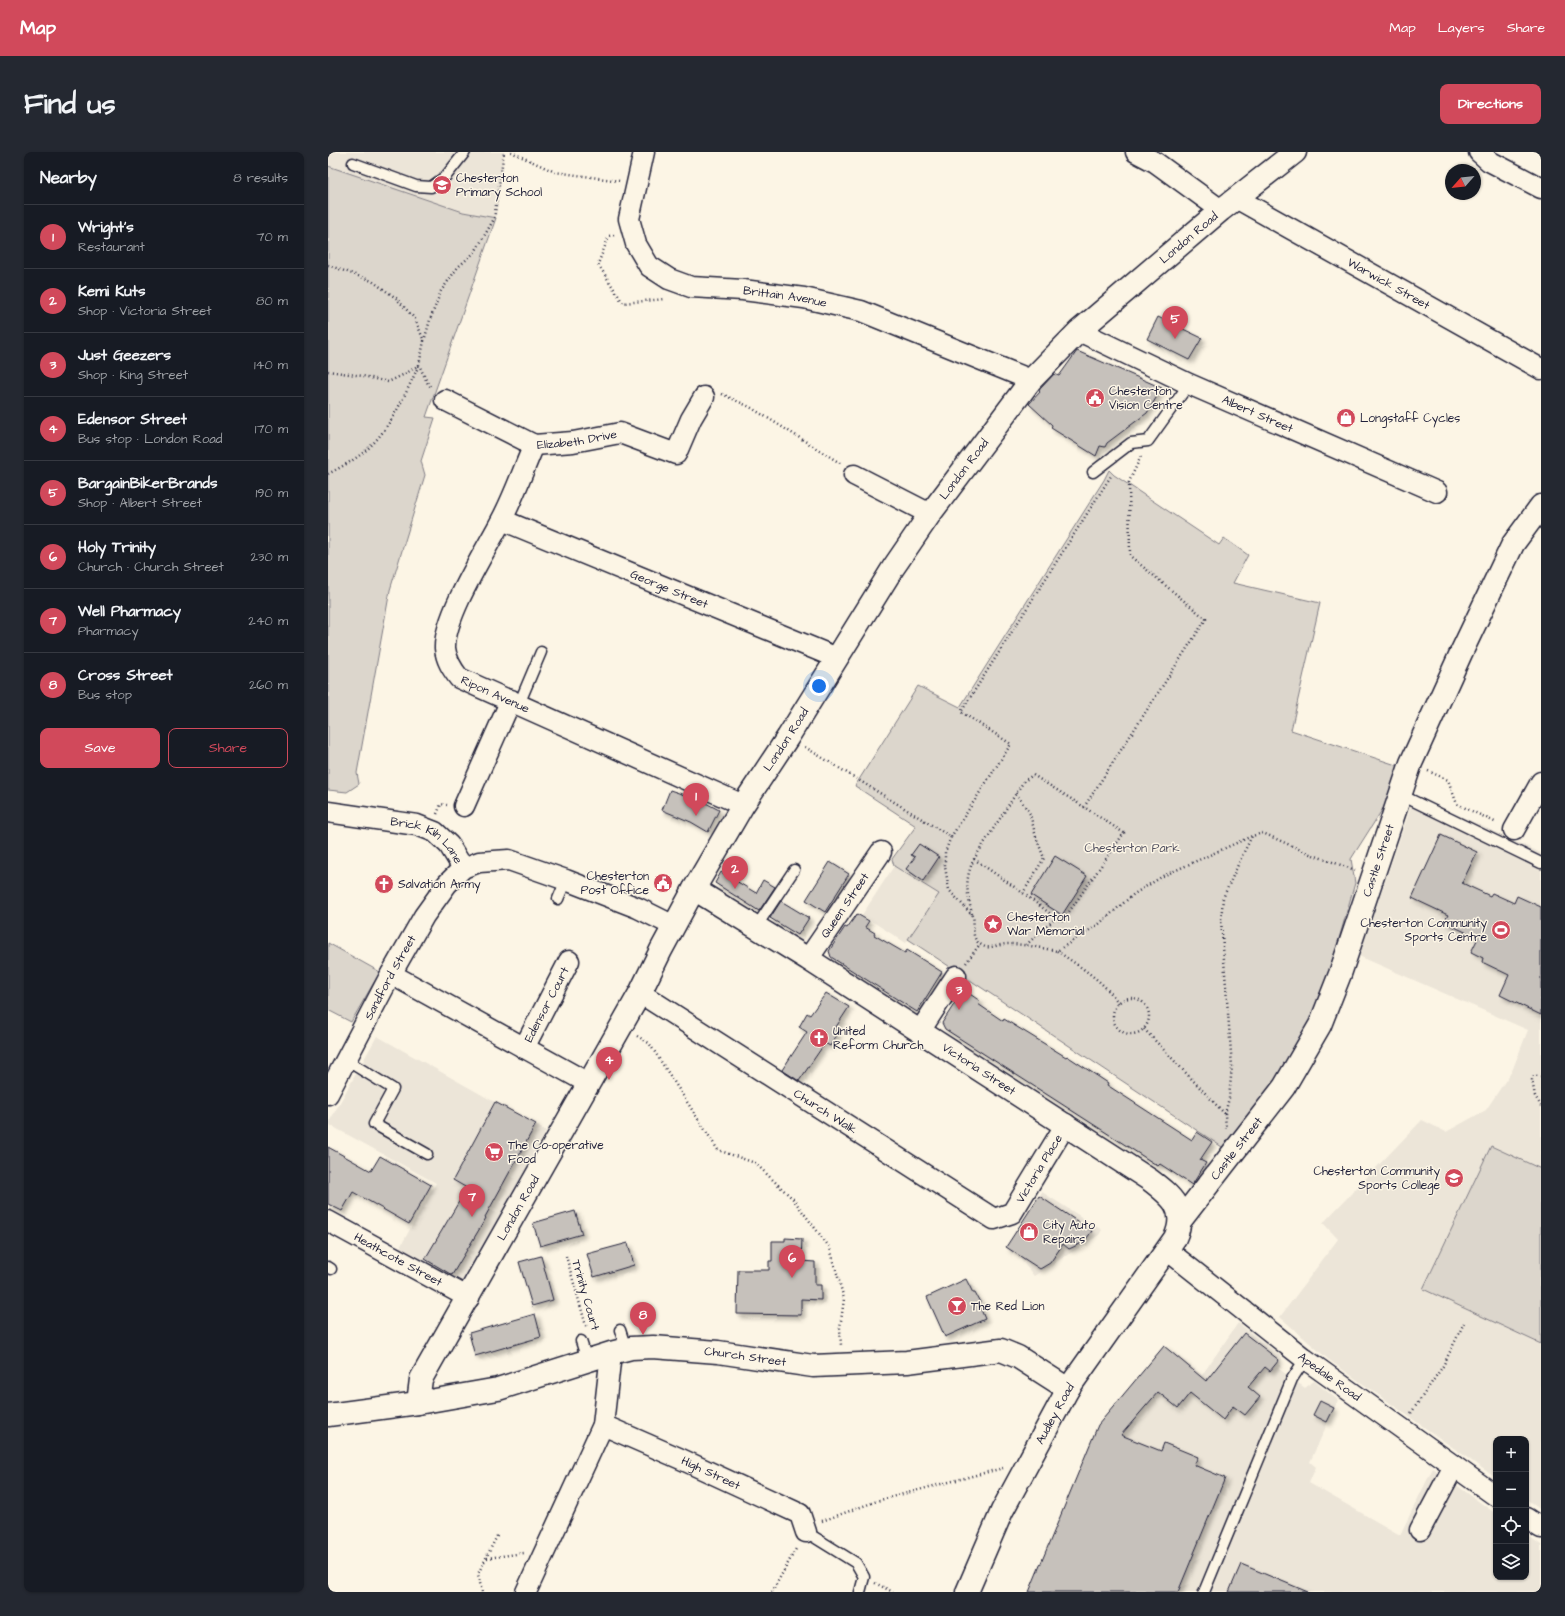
<!DOCTYPE html>
<meta charset="utf-8">
<style>
body{margin:0;font-family:"Architects Daughter",sans-serif;background:#242831;color:#f1f3f6}
.controls{position:absolute;right:12px;bottom:12px;display:grid;overflow:hidden;border-radius:8px;box-shadow:0 1px 3px #0004}
.controls button{width:36px;height:36px;display:grid;place-items:center;padding:0;border:0;border-bottom:1px solid #363941;background:#171b24;color:#f1f3f6;font:20px sans-serif}
.compass{position:absolute;left:1117px;top:12px;width:36px;height:36px;border-radius:50%;background:#171b24;box-shadow:0 1px 3px #0004;rotate:243deg}
.you{position:absolute;left:491px;top:534px;width:14px;height:14px;margin:-10px;border:3px solid #fff;border-radius:50%;background:#1a73e8;box-shadow:0 0 0 6px #1a73e833}
.badge{display:grid;place-items:center;width:26px;height:26px;border-radius:50%;background:#d1495b;color:#fff;font-size:13px;font-weight:700}
.pin{position:absolute;translate:-50% -33px;filter:drop-shadow(0 1px 2px #0008)}
.pin::after{content:'';position:absolute;top:21px;width:14px;height:12px;background:inherit;clip-path:polygon(0 0,100% 0,50% 100%)}
.list{margin:0;padding:0;list-style:none}
h2{display:flex;justify-content:space-between;align-items:center;height:52px;margin:0;padding:0 16px;font-size:17px}
h2 small{font-size:13px;font-weight:400;color:#9ea1a6}
.list li{display:grid;grid-template-columns:26px 1fr auto;gap:12px;align-items:center;box-sizing:border-box;height:64px;padding:0 16px;border-top:1px solid #363941}
.list b{display:block;font-size:15px;white-space:nowrap}
.list p{margin:0;font-size:13px;white-space:nowrap;color:#9ea1a6}
.list em{font-size:13px;font-style:normal;color:#9ea1a6}
.actions{display:flex;gap:8px;padding:12px 16px}
.actions a{flex:1;padding:9px 0;border:1px solid #d1495b;border-radius:8px;text-align:center;font-size:14px;color:#d1495b}
.actions .main{background:#d1495b;color:#fff}
.icon{flex:none;width:22px;height:22px;fill:none;stroke:currentColor;stroke-width:2;stroke-linecap:round;stroke-linejoin:round}
.map{position:relative;flex:none;width:1213px;height:1440px;overflow:hidden;border-radius:8px}
header{display:flex;align-items:center;gap:24px;box-sizing:border-box;height:56px;padding:0 20px;background:#d1495b;color:#fff}
header strong{font-size:19px}
nav{display:flex;gap:22px;margin-inline-start:auto;font-size:14px}
.intro{display:flex;align-items:center;justify-content:space-between;box-sizing:border-box;height:96px;padding:0 24px}
h1{margin:0;font-size:28px}
.button{padding:10px 18px;border-radius:8px;background:#d1495b;color:#fff;font-size:14px;font-weight:700}
main{display:flex;gap:24px;padding:0 24px}
aside{flex:1;background:#171b24;border-radius:8px;box-shadow:0 1px 3px #0004}
.map>svg:first-child{display:block}
</style>
<header>
<strong>Map</strong>
<nav><a>Map</a><a>Layers</a><a>Share</a></nav>
</header>
<div class="intro"><h1>Find us</h1><a class="button">Directions</a></div>
<main>
<aside>
<h2>Nearby<small>8 results</small></h2>
<ul class="list">
<li><span class="badge">1</span><div><b>Wright's</b><p>Restaurant</p></div><em>70 m</em></li>
<li><span class="badge">2</span><div><b>Kemi Kuts</b><p>Shop · Victoria Street</p></div><em>80 m</em></li>
<li><span class="badge">3</span><div><b>Just Geezers</b><p>Shop · King Street</p></div><em>140 m</em></li>
<li><span class="badge">4</span><div><b>Edensor Street</b><p>Bus stop · London Road</p></div><em>170 m</em></li>
<li><span class="badge">5</span><div><b>BargainBikerBrands</b><p>Shop · Albert Street</p></div><em>190 m</em></li>
<li><span class="badge">6</span><div><b>Holy Trinity</b><p>Church · Church Street</p></div><em>230 m</em></li>
<li><span class="badge">7</span><div><b>Well Pharmacy</b><p>Pharmacy</p></div><em>240 m</em></li>
<li><span class="badge">8</span><div><b>Cross Street</b><p>Bus stop</p></div><em>260 m</em></li>
</ul>
<div class="actions"><a class="main">Save</a><a>Share</a></div>
</aside>
<div class="map">
<svg width="1213" height="1440" viewBox="0 0 1213 1440">
<defs>
<filter id="shadow"><feDropShadow dx="3.5" dy="3.5" stdDeviation="2" flood-color="#0004"/></filter>
</defs>
<rect width="100%" height="100%" fill="#fcf5e5"/>
<filter id="ink" filterUnits="userSpaceOnUse"><feTurbulence type="fractalNoise" baseFrequency=".025" numOctaves="2"/><feDisplacementMap in="SourceGraphic" scale="8" xChannelSelector="R" yChannelSelector="G"/><feConvolveMatrix kernelMatrix="1 2 1 2 8 2 1 2 1" color-interpolation-filters="sRGB"/></filter>
<g filter="url(#ink)">
<path fill="#ece5d8" d="M0,0H176L168,66L135,60L0,14Z
M1087,643L1213,701V1358L1198,1347V1287H1168V1326L1001,1208L952,1165L1010,1087L995,1071L1094,968L1118,980L1158,958L1184,919L1200,878L1031,804Z
M566,714L611,742L578,791L534,763Z
M49,884L218,979L135,1133L71,1097L108,1031L0,972Z
M714,1040L774,1078L771,1083L706,1124L693,1108L678,1095Z
M910,1171L953,1204L954,1207L951,1217L977,1236L986,1229L1010,1248L982,1310L988,1315L981,1331L1072,1383L1105,1316L1168,1362V1425H1198V1382L1213,1393V1440H701L770,1273L836,1194L874,1223Z"/>
<path fill="#dcd6cc" stroke="#7f7c84" d="M0,14L135,60L168,66L98,265L107,266L93,309L97,323L62,438L29,621L31,632L19,640L0,638Z
M781,318L786,323L891,393L896,386L920,403L905,431L992,451L963,578L1071,614L1059,650L1023,707L1027,731L1006,804L986,864L956,920L897,997L580,787L611,742L566,714L564,707L588,674L527,634L590,534L632,555L776,328Z
M0,791L52,820L23,870L0,858Z
M1163,994L1213,1017V1192L1095,1137Z"/>
<path fill="#c6c1bb" stroke="#22223b" filter="url(#shadow)" d="M830,165L874,186L861,208L819,187Z
M749,199L834,236L819,261L779,291L777,295L772,294L768,304L723,276L724,273L701,252L712,240L711,239L712,237L726,222L731,224Z
M342,638L374,649L391,658L380,680L363,670L334,658Z
M1113,683L1149,700L1134,731L1162,744L1164,741L1186,751L1189,744L1213,755V863L1172,843L1181,823L1154,810L1155,806L1143,800L1150,786L1116,770L1120,763L1084,746Z
M591,692L611,705L595,729L578,717L587,705L583,703Z
M727,704L759,724L734,763L703,743Z
M502,710L521,722L497,760L478,748Z
M393,720L428,741L435,728L447,735L431,759L387,731Z
M453,749L481,766L470,783L442,766Z
M529,762L541,769L537,775L547,781L546,783L577,801L579,798L614,820L589,860L503,805L501,799L517,775L519,776Z
M639,840L652,849L650,852L675,869L676,867L738,905L739,904L780,931L779,933L864,988L869,980L884,990L872,1008L878,1011L864,1033L832,1012L830,1014L617,877L614,871L632,843L635,846Z
M498,841L521,855L506,878L510,881L502,894L497,891L471,929L454,918L479,880L471,875L479,861L482,863Z
M167,950L208,972L157,1065L158,1066L124,1123L97,1107L139,1036L125,1028Z
M0,995L43,1019L52,1004L103,1033L81,1072L25,1040L14,1059L0,1052Z
M711,1044L764,1079L756,1090L741,1097L735,1092L722,1111L712,1117L678,1095Z
M247,1059L254,1082L212,1094L205,1071Z
M457,1086L474,1087L473,1109L487,1110V1133H493V1148L473,1147V1163L409,1162L410,1118H441V1109H444V1089H457Z
M300,1091L306,1113L266,1125L259,1102Z
M213,1104L225,1148L204,1154L191,1110Z
M638,1127L645,1141H647L654,1154L652,1155L657,1167L617,1185L599,1145Z
M207,1162L213,1185L147,1204L141,1181Z
M916,1181L951,1208L942,1219L937,1215L920,1235L932,1245L917,1263L905,1254L895,1268L862,1241L850,1256L830,1240L793,1283L833,1299L836,1291L870,1305L866,1313L897,1326L850,1440H701L770,1273L836,1194L878,1229Z
M992,1249L1006,1256L999,1270L985,1263Z
M913,1412L980,1440H901Z"/>
<g fill="none" stroke-linecap="round" stroke-linejoin="round">
<g stroke="#22223b" stroke-width="13">
<path id="service" d="M25,11L88,34L103,35L118,24L137,0
M765,320L803,291L820,289L861,232
M191,552L213,500
M1073,643L1213,711
M230,747L238,728
M428,775L466,718
M18,908L65,937L46,972L99,1002
M0,1115L3,1117
M292,1178L298,1197
M253,1189L259,1208
M478,1380L528,1411L536,1425L532,1440
M876,1440L964,1227L977,1207"/>
</g>
<g stroke="#22223b" stroke-width="23">
<g id="minor">
<path id="s1" d="M316,0L301,67L308,92L321,114L341,127L363,135L415,138L476,146L533,159L703,228"/>
<path d="M808,0L827,10L893,58"/>
<path d="M1151,0L1161,9L1213,36"/>
<path id="s2" d="M908,46L1213,217"/>
<path id="s3" d="M751,179L861,232L1109,340"/>
<path id="s4" d="M117,248L206,293L245,290L292,281L348,302L363,267L376,245"/>
<path id="s5" d="M206,293C195,318 186,345 173,369C158,398 116,464 117,496C118,508 124,517 131,526L415,653"/>
<path d="M526,323L602,362"/>
<path id="s6" d="M174,368L509,506"/>
<path d="M136,654L183,548"/>
<path id="s7" d="M0,660L89,673L107,680L121,693L135,716"/>
<path d="M1186,678L1213,630"/>
<path id="s8" d="M480,807L553,700"/>
<path d="M63,822L260,931"/>
<path id="s9" d="M312,841L666,1067L684,1061L738,972"/>
<path d="M592,879L628,824"/>
<path id="s10" d="M196,896L241,809"/>
<path id="s11" d="M0,942L63,822L96,764L119,732L135,716L151,710L181,708L238,728L310,756L346,774"/>
<path id="s12" d="M0,1069L141,1146"/>
<path id="s13" d="M839,1098L977,1207L1168,1344"/>
<path id="s14" d="M275,1273L353,1307L472,1362L478,1380"/>
<path d="M1198,1366L1213,1376"/>
<path d="M1092,1378L1126,1314"/>
<path d="M198,1440L275,1273L283,1201"/>
</g>
</g>
<g stroke="#22223b" stroke-width="25">
<g id="tertiary">
<path id="s15" d="M852,1069L956,935L992,873L1012,822L1083,611L1133,501L1185,392L1213,354"/>
<path id="s16" d="M90,1251L93,1227L312,841L333,798L366,737"/>
<path id="s17" d="M0,1263L90,1251L170,1237L283,1201L303,1196L325,1195L390,1200L485,1214L579,1210L673,1198L690,1205L740,1237"/>
</g>
</g>
<g stroke="#22223b" stroke-width="25">
<g id="secondary">
<path id="s18" d="M639,1440L674,1359L740,1237L847,1086C860,1057 843,1044 822,1028L480,807L366,737L415,653L460,585L565,416L602,362L703,228L751,179L893,58L967,0"/>
</g>
</g>
<path stroke="#22223b" stroke-width="2.5" stroke-dasharray="1 3" stroke-linecap="butt" d="M183,0L227,20L292,29
M286,83L281,84L270,112L295,151L337,147
M0,113L44,129L68,146L87,167L96,189L91,213L100,232L104,236
M96,189L102,168L113,139L130,115L147,100L166,67L176,0
M0,219L35,224L60,230L77,222L91,213
M394,242L422,255L512,311
M0,322C11,316 23,310 32,303C60,283 77,243 91,213
M477,595L623,685L617,700V715L621,738L645,764C647,772 643,780 648,788C650,791 654,794 658,795C665,796 672,792 680,792C697,792 712,796 729,799L771,772L806,742L835,724L924,684L935,681L982,702L1027,718
M1100,619L1120,628L1129,652L1169,671
M688,641L702,662L708,685L716,706L695,741
M109,662L113,652L119,653
M623,685L683,592L633,560L783,324
M646,707L695,741L728,766
M644,762C639,740 636,728 646,707L696,629L705,623L756,655L878,467L802,404L801,330L814,302
M698,793L728,766L734,770L796,681L756,655
M729,799C751,814 776,829 791,852
M638,811L652,792
M785 864a18 18 0 1 1 36 0a18 18 0 1 1-36 0Z
M816,877L897,962L898,977
M309,884L321,891L390,998L427,1011L465,1047L502,1096L516,1147L512,1176L513,1194
M1213,925L1206,923L1204,928L1207,944L1213,954
M897,962L901,946L904,914L893,768L895,746L914,704L924,684
M238,1104L259,1177
M1083,1261L1115,1214L1136,1171
M494,1369L552,1348L675,1316
M159,1406L196,1401
M547,1431L565,1440
M154,1440L150,1422L170,1382
M444,1440L469,1395"/>
<use href="#service" stroke="#fcf5e5" stroke-width="10"/>
<use href="#minor" stroke="#fcf5e5" stroke-width="20"/>
<use href="#tertiary" stroke="#fcf5e5" stroke-width="22"/>
<use href="#secondary" stroke="#fcf5e5" stroke-width="22"/>
</g>
</g>
<defs>
<g id="school-disc" transform="scale(1)"><circle r="9.5" fill="#d1495b" stroke="#fcf5e5"/><path d="M0-5L7-2L0 1L-7-2ZM-4 1L0 2.5L4 1V4Q0 6-4 4Z" fill="#fff"/></g>
<g id="civic-disc" transform="scale(1)"><circle r="9.5" fill="#d1495b" stroke="#fcf5e5"/><path d="M-.6-6.5H3V-4.5H.6V-3L4-1V1h2V6H-6V1h2V-1L-.6-3ZM-1.2 2.5V6h2.4V2.5Z" fill="#fff"/></g>
<g id="shop-disc" transform="scale(1)"><circle r="9.5" fill="#d1495b" stroke="#fcf5e5"/><path d="M-5-2.5h2.3a2.7 3.5 0 0 1 5.4 0H5L5.5 6h-11ZM-1.5-2.5h3a1.5 2.3 0 0 0-3 0Z" fill="#fff"/></g>
<g id="church-disc" transform="scale(1)"><circle r="9.5" fill="#d1495b" stroke="#fcf5e5"/><path d="M-1.2-6h2.4v3.5h3.3v2.4h-3.3V6h-2.4V-.1h-3.3v-2.4h3.3Z" fill="#fff"/></g>
<g id="sight-disc" transform="scale(1)"><circle r="9.5" fill="#d1495b" stroke="#fcf5e5"/><path d="M0-6L1.8-2.2L6-1.7L2.9 1.2L3.7 5.4L0 3.3L-3.7 5.4L-2.9 1.2L-6-1.7L-1.8-2.2Z" fill="#fff"/></g>
<g id="stadium-disc" transform="scale(1)"><circle r="9.5" fill="#d1495b" stroke="#fcf5e5"/><path d="M0-5a6.5 5 0 1 0 0 10a6.5 5 0 1 0 0-10ZM-3.5-1.8h7v3.6h-7Z" fill="#fff"/></g>
<g id="supermarket-disc" transform="scale(1)"><circle r="9.5" fill="#d1495b" stroke="#fcf5e5"/><path d="M-6-5.5h2.5l.6 2H6L4.5 2H-2.5L-4.4-4H-6ZM-1.5 3.2a1.3 1.3 0 1 0 .1 0ZM3 3.2a1.3 1.3 0 1 0 .1 0Z" fill="#fff"/></g>
<g id="bar-disc" transform="scale(1)"><circle r="9.5" fill="#d1495b" stroke="#fcf5e5"/><path d="M-6-5H6L.8 .8V4.5H3.5V6h-7V4.5H-.8V.8Z" fill="#fff"/></g>
</defs>
<g fill-rule="evenodd">
<use href="#school-disc" x="114" y="33"/>
<use href="#civic-disc" x="767" y="246"/>
<use href="#shop-disc" x="1018" y="266"/>
<use href="#civic-disc" x="335" y="731"/>
<use href="#church-disc" x="56" y="732"/>
<use href="#sight-disc" x="665" y="772"/>
<use href="#stadium-disc" x="1173" y="778"/>
<use href="#church-disc" x="491" y="886"/>
<use href="#supermarket-disc" x="166" y="1000"/>
<use href="#school-disc" x="1126" y="1026"/>
<use href="#shop-disc" x="701" y="1080"/>
<use href="#bar-disc" x="629" y="1154"/>
</g>
<g text-anchor="middle" stroke-width="3" stroke-linejoin="round" paint-order="stroke">
<g font-size="12" fill="#22223b" stroke="#fcf5e5" text-anchor="start">
<text x="128" y="30">Chesterton<tspan x="128" dy="14">Primary School</tspan></text>
<text x="781" y="243">Chesterton<tspan x="781" dy="14">Vision Centre</tspan></text>
<text x="1032" y="270">Longstaff Cycles</text>
<text x="321" y="728" text-anchor="end">Chesterton<tspan x="321" dy="14">Post Office</tspan></text>
<text x="70" y="736">Salvation Army</text>
<text x="679" y="769">Chesterton<tspan x="679" dy="14">War Memorial</tspan></text>
<text x="1159" y="775" text-anchor="end">Chesterton Community<tspan x="1159" dy="14">Sports Centre</tspan></text>
<text x="505" y="883">United<tspan x="505" dy="14">Reform Church</tspan></text>
<text x="180" y="997">The Co-operative<tspan x="180" dy="14">Food</tspan></text>
<text x="1112" y="1023" text-anchor="end">Chesterton Community<tspan x="1112" dy="14">Sports College</tspan></text>
<text x="715" y="1077">City Auto<tspan x="715" dy="14">Repairs</tspan></text>
<text x="643" y="1158">The Red Lion</text>
</g>
<g font-size="12" fill="#22223b" stroke="#fcf5e5">
<text dy="4" stroke="none"><textPath href="#s18" startOffset="1847">London Road</textPath></text>
<text dy="4" stroke="none"><textPath href="#s2" startOffset="175">Warwick Street</textPath></text>
<text dy="4" stroke="none"><textPath href="#s1" startOffset="262">Brittain Avenue</textPath></text>
<text dy="4" stroke="none"><textPath href="#s3" startOffset="197">Albert Street</textPath></text>
<text dy="4" stroke="none"><textPath href="#s4" startOffset="143">Elizabeth Drive</textPath></text>
<text dy="4" stroke="none"><textPath href="#s18" startOffset="1523">London Road</textPath></text>
<text dy="4" stroke="none"><textPath href="#s6" startOffset="181">George Street</textPath></text>
<text dy="4" stroke="none"><textPath href="#s5" startOffset="296">Ripon Avenue</textPath></text>
<text dy="4" stroke="none"><textPath href="#s18" startOffset="1199">London Road</textPath></text>
<text dy="4" stroke="none"><textPath href="#s7" startOffset="106">Brick Kiln Lane</textPath></text>
<text dy="4" stroke="none"><textPath href="#s15" startOffset="416">Castle Street</textPath></text>
<text dy="4" stroke="none"><textPath href="#s8" startOffset="65">Queen Street</textPath></text>
<text dy="4" stroke="none"><textPath href="#s11" startOffset="132">Sandford Street</textPath></text>
<text dy="4" stroke="none"><textPath href="#s10" startOffset="49">Edensor Court</textPath></text>
<text transform="translate(651 917) rotate(33)" y="4">Victoria Street</text>
<text dy="4" stroke="none"><textPath href="#s9" startOffset="220">Church Walk</textPath></text>
<text dy="4" stroke="none"><textPath href="#s15" startOffset="92">Castle Street</textPath></text>
<text dy="4" stroke="none"><textPath href="#s9" startOffset="491">Victoria Place</textPath></text>
<text dy="4" stroke="none"><textPath href="#s16" startOffset="221">London Road</textPath></text>
<text dy="4" stroke="none"><textPath href="#s12" startOffset="80">Heathcote Street</textPath></text>
<text transform="translate(258 1143) rotate(74)" y="4">Trinity Court</text>
<text dy="4" stroke="none"><textPath href="#s17" startOffset="426">Church Street</textPath></text>
<text dy="4" stroke="none"><textPath href="#s13" startOffset="206">Apedale Road</textPath></text>
<text dy="4" stroke="none"><textPath href="#s18" startOffset="199">Audley Road</textPath></text>
<text dy="4" stroke="none"><textPath href="#s14" startOffset="118">High Street</textPath></text>
</g>
<g font-size="12" fill="#504f5f" stroke="#fcf5e5">
<text x="804" y="700">Chesterton Park</text>
</g>
</g>
</svg>
<div class="controls">
<button>+</button>
<button>−</button>
<button><svg class="icon" aria-label="locate" viewBox="0 0 24 24"><circle cx="12" cy="12" r="6"/><path d="M12 2v4M12 18v4M2 12h4M18 12h4"/></svg></button>
<button><svg class="icon" aria-label="layers" viewBox="0 0 24 24"><path d="M12 4l9 5-9 5-9-5zM3 14l9 5 9-5"/></svg></button>
</div>
<svg class="compass" viewBox="-18 -18 36 36"><path d="M0-13l5 13h-10z" fill="#e53935"/><path d="M0 13l5-13h-10z" fill="#9ea1a6"/></svg>
<div class="you"></div>
<div class="pin badge" style="left:368px;top:664px">1</div>
<div class="pin badge" style="left:407px;top:737px">2</div>
<div class="pin badge" style="left:631px;top:858px">3</div>
<div class="pin badge" style="left:281px;top:928px">4</div>
<div class="pin badge" style="left:847px;top:187px">5</div>
<div class="pin badge" style="left:464px;top:1126px">6</div>
<div class="pin badge" style="left:144px;top:1065px">7</div>
<div class="pin badge" style="left:315px;top:1183px">8</div>
</div>
</main>
